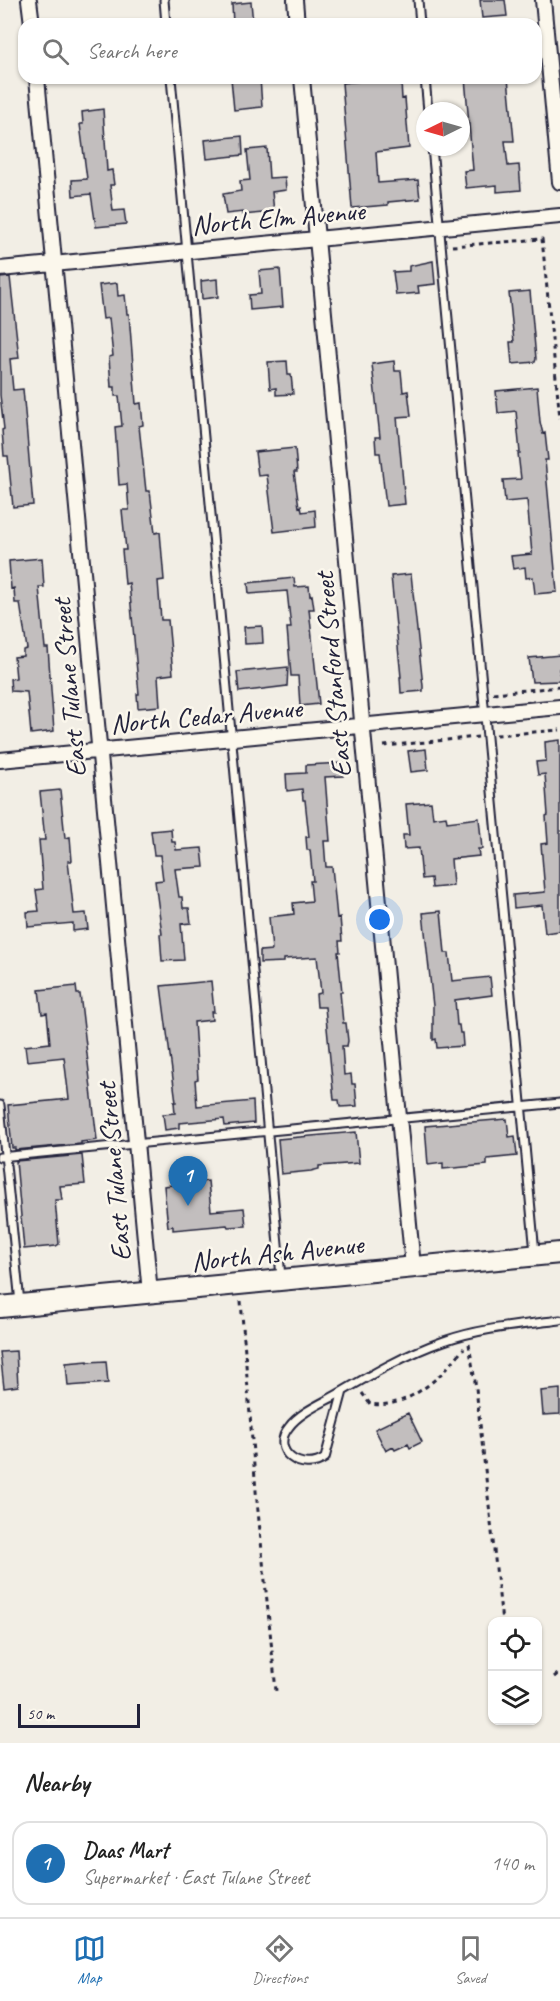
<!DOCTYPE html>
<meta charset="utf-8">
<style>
body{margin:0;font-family:Caveat,sans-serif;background:#f6f6f6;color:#222}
.controls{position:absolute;right:18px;bottom:18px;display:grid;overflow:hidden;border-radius:12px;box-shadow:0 2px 4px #0004}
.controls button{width:54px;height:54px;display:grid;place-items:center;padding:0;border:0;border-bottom:2px solid #e0e0e0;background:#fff;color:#222;font:30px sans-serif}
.compass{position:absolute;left:416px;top:102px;width:54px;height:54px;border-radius:50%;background:#fff;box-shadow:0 2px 4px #0004;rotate:265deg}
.scale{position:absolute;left:18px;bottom:15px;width:122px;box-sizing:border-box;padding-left:6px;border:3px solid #22223b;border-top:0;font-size:16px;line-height:21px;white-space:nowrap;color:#22223b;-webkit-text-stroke:4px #fbf7ec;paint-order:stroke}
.you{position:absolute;left:380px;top:920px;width:21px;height:21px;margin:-15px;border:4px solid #fff;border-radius:50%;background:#1a73e8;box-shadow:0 0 0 9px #1a73e833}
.badge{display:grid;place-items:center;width:39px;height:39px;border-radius:50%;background:#1f6fb2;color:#fff;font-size:20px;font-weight:700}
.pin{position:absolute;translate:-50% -50px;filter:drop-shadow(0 2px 3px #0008)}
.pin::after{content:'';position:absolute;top:32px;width:21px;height:18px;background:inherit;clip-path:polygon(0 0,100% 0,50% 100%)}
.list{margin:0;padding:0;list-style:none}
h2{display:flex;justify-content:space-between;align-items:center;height:78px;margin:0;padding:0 24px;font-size:26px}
h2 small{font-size:20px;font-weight:400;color:#767676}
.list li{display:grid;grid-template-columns:39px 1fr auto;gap:18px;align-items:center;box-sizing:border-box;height:84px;margin:0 12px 12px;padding:0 12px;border:2px solid #e0e0e0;border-radius:18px}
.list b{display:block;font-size:22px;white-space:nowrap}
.list p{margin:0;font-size:20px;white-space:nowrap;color:#767676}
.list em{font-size:20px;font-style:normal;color:#767676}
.icon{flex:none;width:33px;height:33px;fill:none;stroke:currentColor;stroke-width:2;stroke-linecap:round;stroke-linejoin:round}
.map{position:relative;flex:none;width:560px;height:1743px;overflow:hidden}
.search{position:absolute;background:#fff;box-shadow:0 2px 4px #0004;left:18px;right:18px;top:18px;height:66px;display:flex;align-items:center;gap:15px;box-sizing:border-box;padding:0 21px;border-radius:18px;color:#767676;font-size:22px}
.sheet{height:174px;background:#fff}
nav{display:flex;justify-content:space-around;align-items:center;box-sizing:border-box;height:84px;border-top:2px solid #e0e0e0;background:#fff;font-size:16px;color:#767676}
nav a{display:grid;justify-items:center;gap:3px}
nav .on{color:#1f6fb2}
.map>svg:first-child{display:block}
</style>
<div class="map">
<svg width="560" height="1743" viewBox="0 0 560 1743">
<rect width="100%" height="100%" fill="#f2eee5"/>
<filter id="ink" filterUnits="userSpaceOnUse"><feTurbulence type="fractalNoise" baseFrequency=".0167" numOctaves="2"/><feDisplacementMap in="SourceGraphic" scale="12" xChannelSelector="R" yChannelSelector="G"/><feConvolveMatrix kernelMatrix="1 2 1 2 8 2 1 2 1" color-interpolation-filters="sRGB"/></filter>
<g filter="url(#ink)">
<path fill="#c2bebe" stroke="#22223b" stroke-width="1.5" d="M480,0H505L507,16L482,18Z
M251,2L253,24H233L232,4Z
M231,78H260L262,107L234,110Z
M392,78L393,83L401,82L402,99L405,98L409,148L376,152L378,183L418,180L420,199L388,202V205L352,208L342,83Z
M465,78H508L514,141H505L508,166L519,165L521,190L497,192V185L466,188L464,171L473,170Z
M103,109L107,171L112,170L114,185H110L113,211L124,210L126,224L96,227L91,194L73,196L72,180L87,179L80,124H83L82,112Z
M242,136L243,155L207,159L205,140Z
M267,148L269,178L285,177L286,190L272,192L274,212L243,215V212L226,214L223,194L241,191L240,181L250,180L247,150Z
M433,261L435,284L418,286L419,293L396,295L393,272L409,271V266Z
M280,269L283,307L250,310L249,295L261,294L259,271Z
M10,277L19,358L10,359L13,390L23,389L33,505L13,507L8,456H4L2,430L4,429L0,395V278Z
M217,279L218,297L202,299L201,281Z
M117,283L118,296L125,295L127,314H129L136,404L141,403L143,425L139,426L146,491H150L155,533L160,532L164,580L158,581L161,620H168L173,674L158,676L160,706L138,708L137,694H139L129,583L125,584L122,550H126L122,510H129L127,484L119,485L115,427L122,426L119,396H115V387H111L109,357L113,356L109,318L103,319L99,285Z
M530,291L536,359L535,362L512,364L510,342H514L509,293Z
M287,361L288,375H291L293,394L276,395V388L270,389L268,362Z
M394,361L395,371H401L403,392L408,391L411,416L397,417L405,504L386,506L380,453H376L375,437H380L372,364Z
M537,387L540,422L543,434L545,433L548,460H545L557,592L535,594L533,577L526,578L525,567L513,569L511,556L532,554L527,500L505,502L503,480L521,479L518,453H520L516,411L498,413L496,391Z
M295,448L297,472H294L299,507L301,506L302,512L315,510L316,527L274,532L267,475L258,476L255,452Z
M42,558L44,587H39L45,648H48L54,731L31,734L27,692L11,691L10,679L16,678L14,657L23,656V650L27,649L20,603H15L14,588L11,589L9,561Z
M411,574L423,686V691L401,693L400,677H401L391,576Z
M294,578L295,587L309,586L310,596L312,595L314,609H309L319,704L300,706L298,676H291L287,628H291L287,591L249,594L248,583Z
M262,626L263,643L245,644L244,627Z
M560,655V681L532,682L529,658Z
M288,667L287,686L239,692L237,672Z
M560,740V931L545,933L542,905L514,908L513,895L545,892L541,844L548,843L546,816L548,815L545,774L538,775L536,762L546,761L545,742Z
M426,749L428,770L411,772L408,751Z
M343,763V776L325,777L330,841H324L326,867H332L337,918L340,917L342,941H339L340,952H338L342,992H340L343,1023H346L348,1041L347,1046H342L344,1075L351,1074L352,1084H355L357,1106L340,1107L339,1100H334L325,1007H317L316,994L321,993L317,957L284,959V962L260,963V951L272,950L269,917L294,914L293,903L312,901L310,881H313L310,850H307L306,837H309L305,800H303L302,789L287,791L286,774L306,773V765Z
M60,790L65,838L70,837L72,861H68L74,914L86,913L88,929L73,931V923L28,927L27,912L39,911L36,890L43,889L39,840H45L40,792Z
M431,802L433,818L446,816L447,822L479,818L482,849H478L479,856L451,859L453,886L432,888L431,878L422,879L419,848L404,849L403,835H409L406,804Z
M171,829L172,842H175L176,850L202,848L204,867L175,869L179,897H182L183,908H189L191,923L181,924L184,960L162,961L160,934H162L155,881L163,880L160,855H154L151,831Z
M441,911L445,953H449L452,981L490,977L492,995L455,1000L457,1025H459L460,1033H462L463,1046L437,1048L436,1039L433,1040V1006L423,913Z
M211,981L214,1012H211L212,1020L194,1022L198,1079L195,1080L197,1106L253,1101L254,1123L225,1126L224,1119L179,1123V1128L165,1130L163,1114L175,1113L174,1102H176L161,986Z
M76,986L77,994H80L97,1140L81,1142V1144L15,1150V1148H12L8,1105L69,1099L64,1057L27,1061L25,1046L50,1043L47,1013L42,1014L39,990Z
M507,1119L509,1137L515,1136L517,1156L487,1159V1165L443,1169V1163L428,1165L425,1126Z
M356,1132L359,1163L319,1166V1169L311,1171L281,1174L278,1139Z
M82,1155L85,1184L60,1186L62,1200H55L59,1244L56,1246L24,1249L16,1161Z
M208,1181L211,1211L244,1208L246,1226L228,1227L227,1225L173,1230V1226L168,1227L164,1186Z
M16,1351L18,1386L4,1388L0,1352Z
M88,1361V1362L106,1361L108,1383L68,1386L66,1363Z
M560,1389V1414L543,1415L541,1391Z
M408,1413L422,1442L410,1448L408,1444L395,1450L393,1447L386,1451L375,1429Z"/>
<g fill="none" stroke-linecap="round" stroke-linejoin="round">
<g stroke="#22223b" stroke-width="11">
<path id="lane" d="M164,0L166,24
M418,0L420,24
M171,78L281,1277
M425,78L428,111
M432,147L535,1253
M0,1105L20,1303
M0,1157L560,1103
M343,1391L325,1458C302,1474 269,1451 289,1427C300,1412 323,1403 338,1394C372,1374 406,1354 444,1341C480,1328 522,1325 560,1320"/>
</g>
<g stroke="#22223b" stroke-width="18">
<path id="street" d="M29,0L32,24
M295,0L297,24
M543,0L560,182
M37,78L150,1293
M302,78L413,1267
M0,269L560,216
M0,760L560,707"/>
</g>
<g stroke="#22223b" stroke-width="24">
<path id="secondary" d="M0,1307L560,1253"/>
</g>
<path stroke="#22223b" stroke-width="3" stroke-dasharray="4.5 4.5" stroke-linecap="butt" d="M452,246L542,239L560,418
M493,693L560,687
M496,735L560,730
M384,746L478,737
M241,1301L256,1491L276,1691
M469,1344L476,1388L502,1622
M362,1393L370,1404C409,1410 443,1375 464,1348
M554,1677L560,1672"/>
<use href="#lane" stroke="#fbf7ec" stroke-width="7"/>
<use href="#street" stroke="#fbf7ec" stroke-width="14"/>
<use href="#secondary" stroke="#fbf7ec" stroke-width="20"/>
</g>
</g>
<g text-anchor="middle" stroke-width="5" stroke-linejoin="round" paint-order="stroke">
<g font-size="28" fill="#22223b" stroke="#fbf7ec">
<text transform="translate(278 217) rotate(-5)" y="10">North Elm Avenue</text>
<text transform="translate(332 675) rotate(-95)" y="10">East Stanford Street</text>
<text transform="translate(68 688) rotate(-95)" y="10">East Tulane Street</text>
<text transform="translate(206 715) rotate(-5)" y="10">North Cedar Avenue</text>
<text transform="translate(113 1172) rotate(-95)" y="10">East Tulane Street</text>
<text transform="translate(277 1252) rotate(-6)" y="10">North Ash Avenue</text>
</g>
</g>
</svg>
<div class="controls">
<button><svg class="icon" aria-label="locate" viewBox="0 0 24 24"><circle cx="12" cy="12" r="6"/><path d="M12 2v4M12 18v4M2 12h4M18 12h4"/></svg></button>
<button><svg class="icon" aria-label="layers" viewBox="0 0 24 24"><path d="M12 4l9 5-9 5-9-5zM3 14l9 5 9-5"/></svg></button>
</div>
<svg class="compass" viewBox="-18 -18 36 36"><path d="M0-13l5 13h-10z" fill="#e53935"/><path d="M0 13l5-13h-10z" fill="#767676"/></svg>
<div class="scale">50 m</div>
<div class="you"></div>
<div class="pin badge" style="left:188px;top:1206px">1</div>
<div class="search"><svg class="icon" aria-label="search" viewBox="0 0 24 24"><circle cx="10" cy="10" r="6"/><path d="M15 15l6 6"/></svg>Search here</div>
</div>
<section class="sheet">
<h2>Nearby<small></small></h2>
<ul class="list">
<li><span class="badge">1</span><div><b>Daas Mart</b><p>Supermarket · East Tulane Street</p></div><em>140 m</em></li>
</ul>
</section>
<nav>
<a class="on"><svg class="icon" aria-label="map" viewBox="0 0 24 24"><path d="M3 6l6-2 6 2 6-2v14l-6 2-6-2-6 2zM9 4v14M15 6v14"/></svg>Map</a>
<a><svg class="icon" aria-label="directions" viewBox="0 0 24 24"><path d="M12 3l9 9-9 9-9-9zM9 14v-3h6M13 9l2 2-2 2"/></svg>Directions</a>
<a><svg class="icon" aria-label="saved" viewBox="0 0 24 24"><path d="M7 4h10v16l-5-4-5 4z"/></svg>Saved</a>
</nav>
